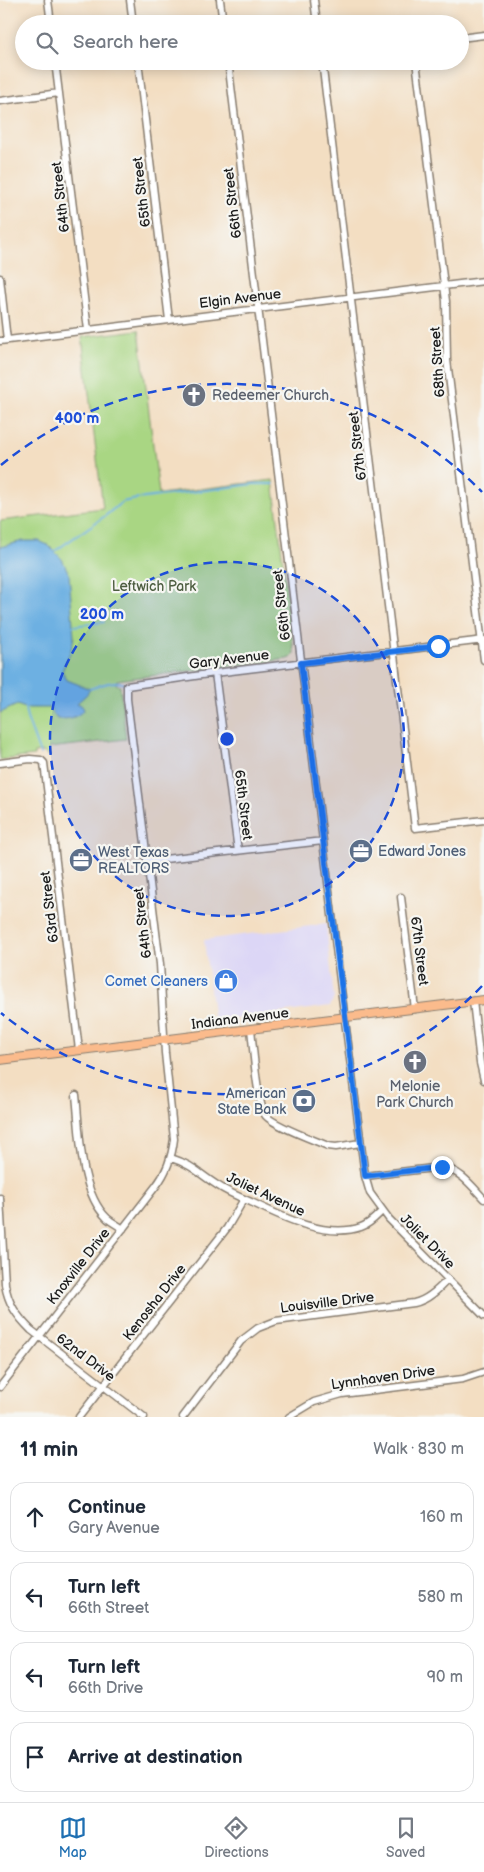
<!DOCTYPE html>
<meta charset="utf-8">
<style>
body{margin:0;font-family:"Balsamiq Sans",sans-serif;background:#f2f2f3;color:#1f2937}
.stop{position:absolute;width:15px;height:15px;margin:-11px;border:4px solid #1a73e8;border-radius:50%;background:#fff}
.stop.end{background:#1a73e8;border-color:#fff;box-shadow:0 1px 5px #0008}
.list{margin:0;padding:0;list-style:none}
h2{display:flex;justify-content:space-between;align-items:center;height:65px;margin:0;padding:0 20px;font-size:21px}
h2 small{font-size:16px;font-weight:400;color:#747a83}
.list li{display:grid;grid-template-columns:32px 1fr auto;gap:15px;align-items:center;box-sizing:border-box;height:70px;margin:0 10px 10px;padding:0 10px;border:1px solid #e0e1e3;border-radius:15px}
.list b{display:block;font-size:19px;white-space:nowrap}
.list p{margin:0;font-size:16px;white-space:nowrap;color:#747a83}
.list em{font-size:16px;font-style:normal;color:#747a83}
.icon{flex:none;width:28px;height:28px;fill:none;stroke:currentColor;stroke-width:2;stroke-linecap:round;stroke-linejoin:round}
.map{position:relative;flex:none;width:484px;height:1417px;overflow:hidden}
.search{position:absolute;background:#fff;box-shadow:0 2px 12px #0003;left:15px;right:15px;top:15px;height:55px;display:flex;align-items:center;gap:12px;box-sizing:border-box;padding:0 18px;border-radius:28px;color:#747a83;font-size:19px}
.sheet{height:385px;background:#fff}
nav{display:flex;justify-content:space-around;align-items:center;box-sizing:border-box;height:70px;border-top:1px solid #e0e1e3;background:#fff;font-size:14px;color:#747a83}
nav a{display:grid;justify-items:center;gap:2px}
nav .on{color:#1f6fb2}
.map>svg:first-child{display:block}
</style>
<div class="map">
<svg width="484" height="1417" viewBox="0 0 484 1417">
<rect width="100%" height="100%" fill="#f6f6f2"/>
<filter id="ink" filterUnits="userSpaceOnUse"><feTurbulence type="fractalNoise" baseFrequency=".02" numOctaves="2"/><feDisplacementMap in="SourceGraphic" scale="10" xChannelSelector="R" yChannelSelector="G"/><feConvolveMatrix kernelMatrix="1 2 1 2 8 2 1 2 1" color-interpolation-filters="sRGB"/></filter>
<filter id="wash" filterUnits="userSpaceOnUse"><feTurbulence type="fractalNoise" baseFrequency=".0096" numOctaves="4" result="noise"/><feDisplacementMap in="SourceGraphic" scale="20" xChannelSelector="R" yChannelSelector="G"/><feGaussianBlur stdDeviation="1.12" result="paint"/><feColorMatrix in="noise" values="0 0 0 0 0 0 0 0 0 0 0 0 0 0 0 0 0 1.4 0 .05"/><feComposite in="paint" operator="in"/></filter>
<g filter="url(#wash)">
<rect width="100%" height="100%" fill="#f3dec2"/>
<path fill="#dcd6f6" d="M326,924L334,998L330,1006L214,1022L204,940Z"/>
<path fill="#a9d683" stroke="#627950" d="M139,330L159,494L273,480L294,653L291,658L288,659L117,680L116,684L120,686L126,739L49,748L50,757L43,752L34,753V756L0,760V521L103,508L82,337Z"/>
<path fill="#6db0e2" stroke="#44667f" d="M23,541H39L48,545L62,559L69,574L74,637L71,650L62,671L67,680L90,689L87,694L77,703L81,705L84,709C77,719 67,719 57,719L49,708H25L17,705L0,713V547Z"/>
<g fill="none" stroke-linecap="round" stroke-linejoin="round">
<path stroke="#6db0e2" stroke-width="2" d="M55,551L105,516L122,502L137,499L254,484H274
M73,626L104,622
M90,689C101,685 116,678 126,685
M25,708L27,718L40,754"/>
</g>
</g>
<g filter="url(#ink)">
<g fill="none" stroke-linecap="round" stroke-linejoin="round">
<g stroke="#887d6f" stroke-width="9">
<path id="minor" d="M48,0L51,24
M130,0L133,24
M220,0L223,24
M314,0L317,24
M460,38L484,35
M55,61L88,330
M138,61L169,320
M228,61L342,997L365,1176L370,1193L389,1219L484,1316
M322,61L415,828L484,820
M416,61L446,301L447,360L484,660
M0,101L59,93
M0,278L7,340
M0,341L484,281
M215,673L238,851
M0,763L30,759L41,760L44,763L79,1050
M147,861L323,841
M401,897L415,1009
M473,1001L480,1063L484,1080
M251,1029C253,1045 257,1106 266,1116C275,1126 314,1140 328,1146L336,1147L360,1143
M76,1095C80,1131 79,1191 107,1218C111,1222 118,1225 123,1229
M171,1158C193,1165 198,1173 217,1185C227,1192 239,1197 251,1202C282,1217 326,1239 361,1227C370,1224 376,1217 382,1211
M365,1176L442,1167C461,1171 471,1185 484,1199
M0,1198L5,1284C8,1304 17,1316 31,1330L144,1417
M0,1387L156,1186C167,1172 172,1157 174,1139L165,1053L160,964L127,699V686L215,673L484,640
M79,1417L227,1228L244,1199
M183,1417L241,1341L258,1328L276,1321L414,1303C428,1300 439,1289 448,1279
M289,1417L314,1402L342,1394L463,1379L484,1372"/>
</g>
<g stroke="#887d6f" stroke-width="10">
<path id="major" d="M0,1060L484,1000"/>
</g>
<use href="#minor" stroke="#fff" stroke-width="6"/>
<use href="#major" stroke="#fbbb8c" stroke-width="8"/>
</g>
</g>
<g fill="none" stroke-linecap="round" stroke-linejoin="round" filter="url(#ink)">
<path stroke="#1a73e8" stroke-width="6" d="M438,646L301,663L365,1176L442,1167"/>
</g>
<circle cx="227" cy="739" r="177" fill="#1d4ed8" fill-opacity=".12"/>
<g fill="none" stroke="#1d4ed8" stroke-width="2.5" stroke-dasharray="9 6">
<circle cx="227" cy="739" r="177"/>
<path d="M482 986A355 355 0 0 1 1 1013M1 465A355 355 0 0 1 482 492"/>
</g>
<defs>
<g id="church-disc" transform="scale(1.25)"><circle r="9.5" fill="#6b7280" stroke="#f6f6f2"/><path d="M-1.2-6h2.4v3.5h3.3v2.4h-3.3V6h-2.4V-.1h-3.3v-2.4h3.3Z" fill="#fff"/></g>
<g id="office-disc" transform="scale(1.25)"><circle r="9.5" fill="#5c6f8a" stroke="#f6f6f2"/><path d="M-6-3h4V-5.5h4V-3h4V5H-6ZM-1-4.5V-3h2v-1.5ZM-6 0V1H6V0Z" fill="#fff"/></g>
<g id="shop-disc" transform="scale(1.25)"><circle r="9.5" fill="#3f7fe0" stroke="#f6f6f2"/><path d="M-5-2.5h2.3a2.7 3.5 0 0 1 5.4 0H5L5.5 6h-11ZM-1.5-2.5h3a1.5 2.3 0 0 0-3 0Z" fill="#fff"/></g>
<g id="bank-disc" transform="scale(1.25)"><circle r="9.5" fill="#5c6f8a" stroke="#f6f6f2"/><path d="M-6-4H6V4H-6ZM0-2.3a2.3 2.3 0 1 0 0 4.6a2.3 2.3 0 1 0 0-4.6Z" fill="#fff"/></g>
</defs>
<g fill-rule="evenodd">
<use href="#church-disc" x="194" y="395"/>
<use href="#office-disc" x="361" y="851"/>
<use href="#office-disc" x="81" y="860"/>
<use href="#shop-disc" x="226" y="981"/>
<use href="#church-disc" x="415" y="1062"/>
<use href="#bank-disc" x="304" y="1101"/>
</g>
<g text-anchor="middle" stroke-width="4.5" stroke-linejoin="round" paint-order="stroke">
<g font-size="14" fill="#1c1c1c" stroke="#f6f6f2">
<text transform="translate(141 192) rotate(-97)" y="5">65th Street</text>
<text transform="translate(60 197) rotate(-97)" y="5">64th Street</text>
<text transform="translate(232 203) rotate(-97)" y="5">66th Street</text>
<text transform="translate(240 298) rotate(-7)" y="5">Elgin Avenue</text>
<text transform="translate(437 362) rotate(-94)" y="5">68th Street</text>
<text transform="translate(357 446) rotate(-97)" y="5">67th Street</text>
<text transform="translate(281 605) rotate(-97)" y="5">66th Street</text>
<text transform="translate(229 659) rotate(-7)" y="5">Gary Avenue</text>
<text transform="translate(244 805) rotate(83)" y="5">65th Street</text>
<text transform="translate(49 907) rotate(-97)" y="5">63rd Street</text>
<text transform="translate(142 923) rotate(-97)" y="5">64th Street</text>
<text transform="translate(420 951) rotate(83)" y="5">67th Street</text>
<text transform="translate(240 1018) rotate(-7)" y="5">Indiana Avenue</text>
<text transform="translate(266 1194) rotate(25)" y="5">Joliet Avenue</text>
<text transform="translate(428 1241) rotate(45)" y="5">Joliet Drive</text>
<text transform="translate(78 1266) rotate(-52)" y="5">Knoxville Drive</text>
<text transform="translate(154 1302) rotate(-52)" y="5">Kenosha Drive</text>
<text transform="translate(327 1302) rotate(-7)" y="5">Louisville Drive</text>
<text transform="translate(86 1357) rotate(37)" y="5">62nd Drive</text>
<text transform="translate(383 1377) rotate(-8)" y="5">Lynnhaven Drive</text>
</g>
<g font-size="14" fill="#5b616d" stroke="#f6f6f2" text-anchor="start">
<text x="212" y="400">Redeemer Church</text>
<text x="415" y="1091" text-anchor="middle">Melonie<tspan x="415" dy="16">Park Church</tspan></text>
</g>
<g font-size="14" fill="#4d5d40" stroke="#f6f6f2">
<text x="154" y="591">Leftwich Park</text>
</g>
<g font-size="14" fill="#4e5e75" stroke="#f6f6f2" text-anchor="start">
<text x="378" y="856">Edward Jones</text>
<text x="98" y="857">West Texas<tspan x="98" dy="16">REALTORS</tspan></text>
<text x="286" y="1098" text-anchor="end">American<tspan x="286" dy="16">State Bank</tspan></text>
</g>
<g font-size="14" fill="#366cbe" stroke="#f6f6f2" text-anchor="end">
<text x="208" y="986">Comet Cleaners</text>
</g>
</g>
<circle cx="227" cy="739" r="8" fill="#1d4ed8" stroke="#f6f6f2" stroke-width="2.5"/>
<g font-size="15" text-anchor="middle" font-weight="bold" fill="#1d4ed8" stroke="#f6f6f2" stroke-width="4.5" stroke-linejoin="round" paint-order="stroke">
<text x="77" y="423">400 m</text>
<text x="102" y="619">200 m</text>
</g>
</svg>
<div class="stop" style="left:438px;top:646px"></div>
<div class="stop end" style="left:442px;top:1167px"></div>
<div class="search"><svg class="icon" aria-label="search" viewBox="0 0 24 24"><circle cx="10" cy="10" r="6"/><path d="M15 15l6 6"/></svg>Search here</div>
</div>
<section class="sheet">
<h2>11 min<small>Walk · 830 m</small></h2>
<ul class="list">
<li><svg class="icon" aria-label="ahead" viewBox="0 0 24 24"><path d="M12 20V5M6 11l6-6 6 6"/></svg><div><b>Continue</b><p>Gary Avenue</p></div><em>160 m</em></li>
<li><svg class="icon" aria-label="left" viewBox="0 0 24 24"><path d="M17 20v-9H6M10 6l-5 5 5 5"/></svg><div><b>Turn left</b><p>66th Street</p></div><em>580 m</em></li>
<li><svg class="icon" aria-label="left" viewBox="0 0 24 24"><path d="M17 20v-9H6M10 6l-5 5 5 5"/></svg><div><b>Turn left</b><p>66th Drive</p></div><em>90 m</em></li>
<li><svg class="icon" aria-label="arrive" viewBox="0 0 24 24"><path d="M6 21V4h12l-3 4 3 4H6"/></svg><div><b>Arrive at destination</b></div></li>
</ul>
</section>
<nav>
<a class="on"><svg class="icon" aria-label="map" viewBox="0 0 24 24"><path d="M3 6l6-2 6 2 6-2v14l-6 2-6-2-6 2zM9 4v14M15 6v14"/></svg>Map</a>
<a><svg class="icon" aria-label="directions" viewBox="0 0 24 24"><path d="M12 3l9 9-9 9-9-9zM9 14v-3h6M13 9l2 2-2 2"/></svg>Directions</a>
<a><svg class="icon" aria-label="saved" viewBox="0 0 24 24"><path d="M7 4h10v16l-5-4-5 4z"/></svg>Saved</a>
</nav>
